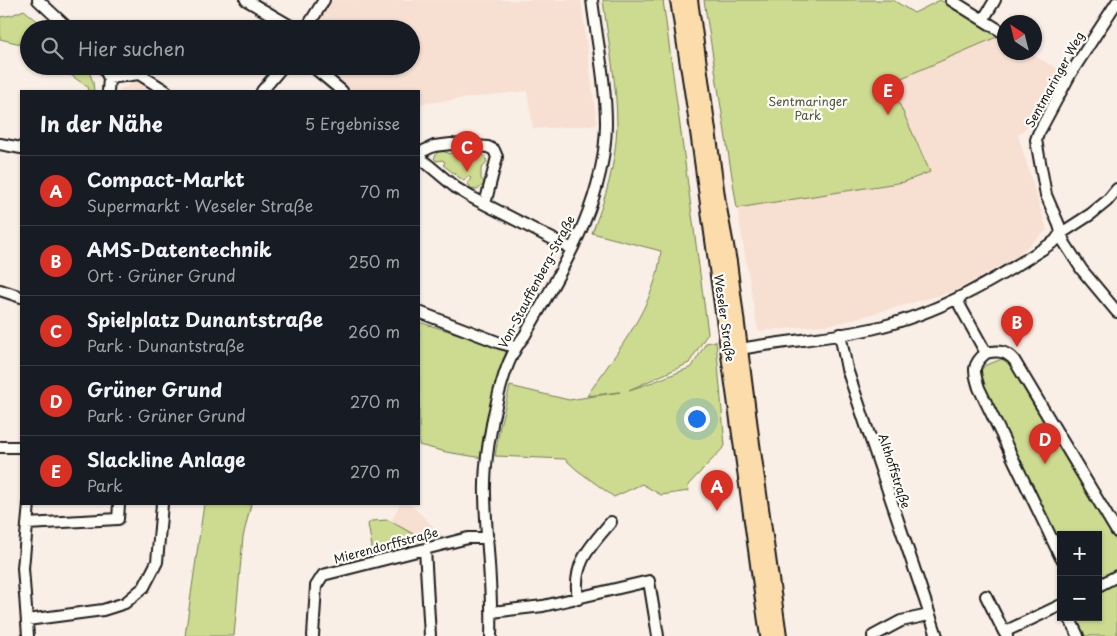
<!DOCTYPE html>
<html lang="de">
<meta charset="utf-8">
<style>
body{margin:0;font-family:"Playpen Sans",sans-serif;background:#20242c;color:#f1f3f6}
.controls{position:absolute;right:15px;bottom:15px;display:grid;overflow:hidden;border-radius:0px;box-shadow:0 1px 4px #0004}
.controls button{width:45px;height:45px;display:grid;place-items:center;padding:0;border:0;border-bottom:1px solid #363941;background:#171b24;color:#f1f3f6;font:25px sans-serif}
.compass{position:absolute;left:997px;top:15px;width:45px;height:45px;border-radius:50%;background:#171b24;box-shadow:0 1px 4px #0004;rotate:325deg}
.you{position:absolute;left:696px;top:418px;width:18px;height:18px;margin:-12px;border:4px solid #fff;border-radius:50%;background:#1a73e8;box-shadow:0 0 0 8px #1a73e833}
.badge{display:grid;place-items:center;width:32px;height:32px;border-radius:50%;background:#d93025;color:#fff;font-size:16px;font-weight:700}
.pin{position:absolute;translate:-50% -41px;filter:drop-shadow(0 1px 2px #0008)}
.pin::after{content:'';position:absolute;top:26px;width:18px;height:15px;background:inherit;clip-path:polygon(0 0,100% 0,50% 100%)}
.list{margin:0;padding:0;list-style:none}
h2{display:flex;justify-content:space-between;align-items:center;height:65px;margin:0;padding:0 20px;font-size:21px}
h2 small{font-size:16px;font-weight:400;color:#9ea1a6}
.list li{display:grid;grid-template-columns:32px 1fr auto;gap:15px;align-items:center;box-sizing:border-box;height:70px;padding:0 20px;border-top:1px solid #363941}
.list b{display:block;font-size:19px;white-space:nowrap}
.list p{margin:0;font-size:16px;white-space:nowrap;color:#9ea1a6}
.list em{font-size:16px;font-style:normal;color:#9ea1a6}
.icon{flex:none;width:28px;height:28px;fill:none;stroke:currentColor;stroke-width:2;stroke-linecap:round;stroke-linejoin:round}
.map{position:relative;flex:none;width:1117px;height:636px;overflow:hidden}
.search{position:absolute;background:#171b24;box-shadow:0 1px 4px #0004;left:20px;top:20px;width:400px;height:55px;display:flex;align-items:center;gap:12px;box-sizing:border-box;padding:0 18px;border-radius:28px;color:#9ea1a6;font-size:19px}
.panel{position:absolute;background:#171b24;box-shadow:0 1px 4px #0004;left:20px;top:90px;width:400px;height:415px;border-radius:0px}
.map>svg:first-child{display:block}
</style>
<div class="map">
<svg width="1117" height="636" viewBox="0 0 1117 636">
<rect width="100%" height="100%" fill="#faefe6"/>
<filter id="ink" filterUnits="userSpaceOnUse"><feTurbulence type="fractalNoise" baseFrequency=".02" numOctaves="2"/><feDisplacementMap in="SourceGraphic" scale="10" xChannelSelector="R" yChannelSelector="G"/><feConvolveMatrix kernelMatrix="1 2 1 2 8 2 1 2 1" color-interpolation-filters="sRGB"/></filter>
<g filter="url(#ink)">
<path fill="#f7dfd2" d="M328,0H581L597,125L533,129L527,91L419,104V91H346L317,66H411V29H311Z
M999,36L1004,39V52L1029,53L1062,71L1040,115L1018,135L1047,230L1014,258L955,291L836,324L758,331L737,208L904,182L930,172L890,83Z
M143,79L163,91H119L120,89Z
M400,504H410L443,536L373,553L368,524L371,521H391Z"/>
<path fill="#ccdb8f" stroke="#747c56" d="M603,0H663L708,333L689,363L629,390L653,382L692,367L706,343L716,341L725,446L688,485L689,491L661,495L642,484L614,497L577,470L565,459L495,456L500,426L510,386L569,400L620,392L587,396C617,351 656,306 661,251L592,233C606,198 616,163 617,125C617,83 608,41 603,0Z
M704,0H893L914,13L940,0L999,36L890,83L930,172L904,182L737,208Z
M24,10L47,29H29V46L0,39V17L12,15Z
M58,66H87L93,82L94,91H88L89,88Z
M439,150L451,154V153L461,155L462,154L474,157L479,154L485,156L487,163L481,169V179L484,182L483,185L477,190L471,189L468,183L471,178L468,176L464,181L443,165L445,163L443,160L436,161L434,158L437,153L435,151Z
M419,322L510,350L493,393L487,422L483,458L446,452L419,445Z
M1005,358L1016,371L1117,542V636H1081L1073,617H1098V535H1061V551L985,393L979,372L986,365Z
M204,504H251L243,537L234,636H185Z
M388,520L415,535L411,543L373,553L368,524L371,521Z"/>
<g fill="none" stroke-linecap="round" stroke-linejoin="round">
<g stroke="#1c1c1c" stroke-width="14">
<path id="minor" d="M38,0L69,29
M246,0L296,29
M951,0L1004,33
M1117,2L1071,73L1038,134L1036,140L1046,195L1059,225L1064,242L1082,270L1117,312
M983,20L995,0
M306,29L324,0
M103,66L109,78L139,74L166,91
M312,66L342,91
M108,91L109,78
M262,91L283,66
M0,144L21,148
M419,153L434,146L451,144L488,147L494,150L497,157L485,204
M419,157L456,188L471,197L572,249
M0,290L21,297
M958,299L960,306L986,353
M419,312L500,343L515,347
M840,334L847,369L937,636
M735,350C780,341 826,339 871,329C939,314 997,279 1055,241L1060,234L1091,214L1107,201L1117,189
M0,447H21
M27,524L118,519L119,504
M425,549L430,636
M1061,558L979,388C974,372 971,365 986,353C998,350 1006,351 1014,360L1117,532
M1098,586L1117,576
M986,596L1004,632
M578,599C572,563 590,547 611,522
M492,612L543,606L649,581L658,636
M1069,617L1078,636
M27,620L103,610L125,603L144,587L157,562L162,504
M28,636L23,568L29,504
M313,636L316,586L323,575L468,538H488
M491,636C493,589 486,542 485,495C484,464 491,423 499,393C505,371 511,352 525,335C562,269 605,203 606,124C606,83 597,41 592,0
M873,636L901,621L929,615
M1007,636L1004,632L1061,605"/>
</g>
<g stroke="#1c1c1c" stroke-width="18">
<path id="major" d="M678,0L695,110L768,636
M690,0L718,203L729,262L752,444L779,636"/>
</g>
<use href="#minor" stroke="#fdfcf7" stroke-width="10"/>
<use href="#major" stroke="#fcdcab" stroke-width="14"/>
</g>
</g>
<g text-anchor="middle" stroke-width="4.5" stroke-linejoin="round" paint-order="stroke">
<g font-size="12" fill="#1c1c1c" stroke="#fdfcf7">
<text transform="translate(1055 80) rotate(-61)" y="4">Sentmaringer Weg</text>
<text transform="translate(537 282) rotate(-62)" y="4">Von-Stauffenberg-Straße</text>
<text transform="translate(724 318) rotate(82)" y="4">Weseler Straße</text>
<text transform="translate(894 471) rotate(72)" y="4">Althoffstraße</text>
<text transform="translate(386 546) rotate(-15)" y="4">Mierendorffstraße</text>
</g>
<g font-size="12" fill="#51553e" stroke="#fdfcf7">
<text x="808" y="106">Sentmaringer<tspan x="808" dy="14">Park</tspan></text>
</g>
</g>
</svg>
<div class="controls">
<button>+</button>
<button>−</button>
</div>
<svg class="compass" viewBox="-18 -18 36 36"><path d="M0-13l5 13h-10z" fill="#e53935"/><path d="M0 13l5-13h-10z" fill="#9ea1a6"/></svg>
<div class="you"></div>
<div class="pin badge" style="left:717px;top:511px">A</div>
<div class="pin badge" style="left:1017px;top:347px">B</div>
<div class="pin badge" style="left:467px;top:172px">C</div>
<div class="pin badge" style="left:1045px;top:464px">D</div>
<div class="pin badge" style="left:888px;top:115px">E</div>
<div class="search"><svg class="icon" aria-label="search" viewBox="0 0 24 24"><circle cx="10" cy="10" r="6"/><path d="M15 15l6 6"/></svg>Hier suchen</div>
<section class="panel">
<h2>In der Nähe<small>5 Ergebnisse</small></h2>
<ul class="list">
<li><span class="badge">A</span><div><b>Compact-Markt</b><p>Supermarkt · Weseler Straße</p></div><em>70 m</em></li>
<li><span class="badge">B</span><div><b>AMS-Datentechnik</b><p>Ort · Grüner Grund</p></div><em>250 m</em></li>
<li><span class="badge">C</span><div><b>Spielplatz Dunantstraße</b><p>Park · Dunantstraße</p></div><em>260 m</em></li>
<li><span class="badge">D</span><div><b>Grüner Grund</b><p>Park · Grüner Grund</p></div><em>270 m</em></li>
<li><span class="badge">E</span><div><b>Slackline Anlage</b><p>Park</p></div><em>270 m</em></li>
</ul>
</section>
</div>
